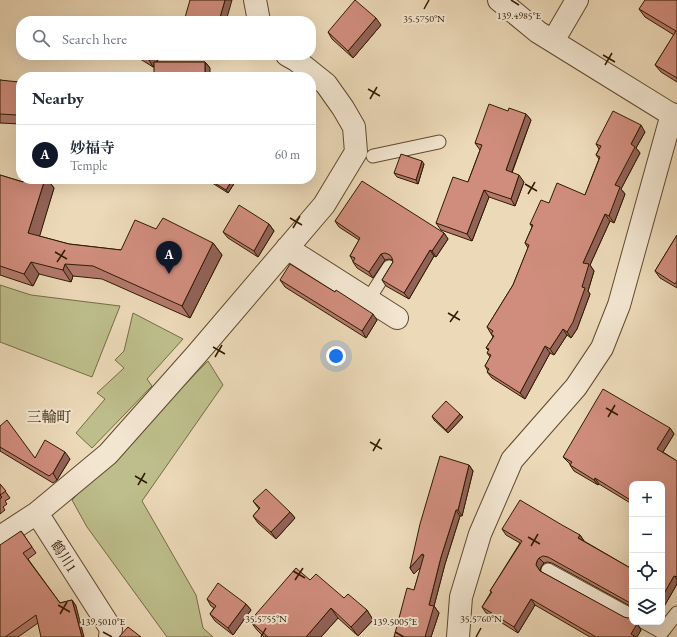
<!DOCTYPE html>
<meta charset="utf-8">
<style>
body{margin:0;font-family:"EB Garamond","Noto Serif JP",serif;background:#f6f6f7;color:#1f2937}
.controls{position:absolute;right:12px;bottom:12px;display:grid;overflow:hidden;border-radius:8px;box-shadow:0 4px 16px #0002}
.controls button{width:36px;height:36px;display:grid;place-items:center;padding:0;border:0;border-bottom:1px solid #e0e1e3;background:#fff;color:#1f2937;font:20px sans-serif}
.you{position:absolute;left:336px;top:356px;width:14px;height:14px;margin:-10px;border:3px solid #fff;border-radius:50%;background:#1a73e8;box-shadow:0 0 0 6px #1a73e833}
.badge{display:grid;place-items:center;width:26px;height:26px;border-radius:50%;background:#111827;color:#fff;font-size:13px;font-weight:700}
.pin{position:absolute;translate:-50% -33px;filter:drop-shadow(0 1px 2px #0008)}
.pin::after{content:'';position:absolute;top:21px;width:14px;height:12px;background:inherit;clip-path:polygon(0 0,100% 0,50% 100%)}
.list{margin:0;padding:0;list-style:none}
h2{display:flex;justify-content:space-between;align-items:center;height:52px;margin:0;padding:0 16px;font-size:17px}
h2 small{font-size:13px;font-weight:400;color:#747a83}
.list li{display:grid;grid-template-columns:26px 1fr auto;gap:12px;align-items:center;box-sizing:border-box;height:60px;padding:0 16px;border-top:1px solid #e0e1e3}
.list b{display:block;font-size:15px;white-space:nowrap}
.list p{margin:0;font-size:13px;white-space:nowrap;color:#747a83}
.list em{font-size:13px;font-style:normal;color:#747a83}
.icon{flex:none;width:22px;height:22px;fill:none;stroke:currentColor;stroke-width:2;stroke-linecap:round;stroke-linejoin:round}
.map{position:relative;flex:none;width:677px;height:637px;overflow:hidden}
.search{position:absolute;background:#fff;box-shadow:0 4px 16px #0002;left:16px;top:16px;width:300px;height:44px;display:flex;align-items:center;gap:10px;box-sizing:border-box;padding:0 14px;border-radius:16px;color:#747a83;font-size:15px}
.panel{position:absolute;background:#fff;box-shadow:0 4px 16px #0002;left:16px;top:72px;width:300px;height:112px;border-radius:16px}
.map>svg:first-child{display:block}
</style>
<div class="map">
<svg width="677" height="637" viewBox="0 0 677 637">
<rect width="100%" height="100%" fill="#ecd9b8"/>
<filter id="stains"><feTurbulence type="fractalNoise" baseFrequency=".005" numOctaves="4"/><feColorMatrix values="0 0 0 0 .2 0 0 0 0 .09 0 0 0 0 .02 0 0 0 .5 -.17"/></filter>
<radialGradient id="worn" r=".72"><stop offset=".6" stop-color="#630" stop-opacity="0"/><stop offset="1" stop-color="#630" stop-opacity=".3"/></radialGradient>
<path fill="#bdbe8b" stroke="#766c46" d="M0,285L31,295L120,306L92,377L0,342Z
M133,313L183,339L147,379L152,386L92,448L76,433L105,399L97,393L124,368L115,360L124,351Z
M208,361L223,385L142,501L196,595L203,628L213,637H167L87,527L72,500Z"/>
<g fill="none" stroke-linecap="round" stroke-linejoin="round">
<g stroke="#5f4a2e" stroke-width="15">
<path id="service" d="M373,156L439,142
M368,300L389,267
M548,570L632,616
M644,622L662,632L677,613"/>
</g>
<g stroke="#5f4a2e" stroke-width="24">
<path id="minor" d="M255,0L259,21
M287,248L397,318
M37,513L108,454L196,355L324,205L356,152L354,127L343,108L326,84L296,60L287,55
M0,537L37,513L111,629L110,637
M458,637L461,597L480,534L512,460L576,387L602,348L619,305L672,114"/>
</g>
<g stroke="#5f4a2e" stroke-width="24">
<path id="tertiary" d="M499,0L538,32L677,118
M553,41L577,0"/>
</g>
<use href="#service" stroke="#f3e6d1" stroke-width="13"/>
<use href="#minor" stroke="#f3e6d1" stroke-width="22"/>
<use href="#tertiary" stroke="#f3e6d1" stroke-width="22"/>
</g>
<path fill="#b3796c" stroke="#301b00" d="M677,0V82L661,72L655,65L674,35L645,17L639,9Z
M381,25L353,58L332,39L328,32Z
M134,55H161L157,62H205L210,68L154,67H153Z
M0,80L21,85V124L0,123Z
M508,111L526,114L531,120L512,173L524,182L515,206L489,197L472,241L441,230L436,223L468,182L480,150L475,143Z
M645,132L636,148L640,153L621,189L625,194L614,223L610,221L590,265L594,271L588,291L590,294L577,329L571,338L567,335L554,355L550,353L525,399L492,378L487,372L488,371L485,366L490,357L487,353L489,351L486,348L493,337L487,327L513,285L528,248L525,243L532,227L530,224L549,203L585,195L599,159L596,155L599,149L596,144Z
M424,164L418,184L397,177L394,173Z
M0,175L23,182L24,179H47L54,188L39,236L69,244L121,250L156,229L213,243L222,255L190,318L102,279L73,276L71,282L39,274L33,286L0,275Z
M206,179H237L228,193Z
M335,221L444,233L448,239L436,257L434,256L409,299L386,286L382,280L393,262V260L389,259L385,260L373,278L357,268L353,262V261L350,256L359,240L339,227Z
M269,224L274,231L258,257L228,238L223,232Z
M677,235V288L660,278L655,271Z
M280,280L377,320L366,338L285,287Z
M432,416L463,417L448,433L434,420Z
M0,426L35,458L70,459L57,480L53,483L0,451Z
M670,428L674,434L663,452L677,461V584L662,610V484H632V504L599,484L598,485L574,471L570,465V464L563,457Z
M469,465L473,471L462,516H460L445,564L434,606L439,613L431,637H394L414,590L421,567L414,574L410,568Z
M0,484L10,498L5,501L7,504L3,507L5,510L0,514Z
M253,501L290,512L295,518L276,539L258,523L253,516L259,509Z
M502,529L580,535L584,541L632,569V607L552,563L547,562L544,563L541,567L540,571L632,622H636L641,630L637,637H590L535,605L518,633L486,613L482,607L491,592L490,591L520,543L506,535Z
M21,531L36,553L28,559L60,603L72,600L76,606L38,623L18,637H0Z
M310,580L367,610L373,620L358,636L338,618L321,637H264L257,630L250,621Z
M207,599L246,604L251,610L233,635L215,621L210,614L214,608L211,606Z"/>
<path fill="#926358" stroke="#301b00" d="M225,0H232L226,21H219Z
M376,18L381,25L353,58L348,51Z
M152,55H161L153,67L149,60Z
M205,62L210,68V77H205Z
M19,82L21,85V121L17,115Z
M526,114L531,120L510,177L506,170Z
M641,125L645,132L636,148L640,153L621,189L625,194L614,223L609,216L615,185L631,144Z
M422,161L424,164L418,184L416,180Z
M519,175L524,182L515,206L511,199Z
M45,179H47L54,188L37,245L28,233Z
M233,179H237L228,193L226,190Z
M484,190L489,197L472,241L467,234Z
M605,214L610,221L590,265L594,271L588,291L590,294L577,329L571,338L567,332L582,287L583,263Z
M269,224L274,231L258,257L254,251Z
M444,233L448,239L436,257L432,251Z
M213,243L222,255L190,318L182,306Z
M430,250L434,256L409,299L404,293Z
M381,254L385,260L373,278L369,272Z
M31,262L39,274L33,286L24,274Z
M65,264L73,276L71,282L63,270Z
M373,314L377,320L366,338L362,331Z
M563,329L567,335L554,355L550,349Z
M545,346L550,353L525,399L520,393Z
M460,414L463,417L448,433L446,430Z
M670,428L674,434L661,455L657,449Z
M65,452L70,459L57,480L53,473Z
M469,465L473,471L462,516L458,510Z
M595,478L599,484L598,485L594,480Z
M456,510L460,516L445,564L434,606L439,613L431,637H425L429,605L441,557Z
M290,512L295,518L276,539L271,532Z
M580,535L584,541L578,538Z
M422,554L427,561L414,574L410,568Z
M539,558L544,563L541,567L540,571L544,577L536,565L537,561Z
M674,576L677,579V584L662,610V597Z
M531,599L535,605L518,633L514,627Z
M72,600L76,606L84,637H82Z
M246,604L251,610L233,635L228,628Z
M331,608L338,618L321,637H306Z
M367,610L373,620L358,636L351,627Z
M634,622H636L641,630L637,637H633L631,634Z"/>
<path fill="#d08d7d" stroke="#301b00" d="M190,0H225L219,21H184Z
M355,0L376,18L348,51L328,32Z
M645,0H677V78L655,65L676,31L639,9Z
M140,55H152L149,60Z
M154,62H205V77H154Z
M0,80L19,82L17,115L0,114Z
M489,104L508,111L509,108L526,114L506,170L519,175L511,199L484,190L467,234L436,223L453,177L468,182L482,145L475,143Z
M613,111L641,125L631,144L635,147L615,185L620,187L609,216L605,214L583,263L589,264L582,287L585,288L573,322L567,332L563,329L550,349L545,346L520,393L487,372L489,369L485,366L491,355L487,353L489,349L486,348L494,336L491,334L493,331L487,327L513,285L529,245L525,243L533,225L530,224L541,200L549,203L557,183L585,195L600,157L596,155L601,146L596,144Z
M401,154L422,161L416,180L394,173Z
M0,175L23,182L24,179H45L28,233L69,244L121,250L135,220L156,229L163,218L213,243L182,306L93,266L65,264L63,270L31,262L24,274L0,266Z
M208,179H233L226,190Z
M362,181L444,233L432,251L430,250L404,293L382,280L393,262L392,258L390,255L385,253L381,254L369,272L353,262L355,258L350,256L360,238L335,221Z
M239,205L269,224L254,251L223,232Z
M677,235V281L675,284L655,271Z
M290,264L335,292L336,290L373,314L362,331L280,280Z
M603,389L670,428L657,449L677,461V577L674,576L662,597V484H632V501L595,478L594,480L570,465L572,462L563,457Z
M446,401L460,414L446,430L432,416Z
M7,420L35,458L45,440L65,452L53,473L49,476L0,447V426Z
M440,456L469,465L458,510H456L441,557L429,605L434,606L425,637H394L407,588L414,590L424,555L422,554L410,568L420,524Z
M0,484L6,491L0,495L2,497L0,499Z
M266,489L290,512L271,532L253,516L260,508L253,501Z
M520,500L562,525L580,535L578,538L632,569V604L548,557L543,556L539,558L537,561L536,565L540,571L624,617L628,618L632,617V622H635L637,624L631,634L636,637H596L531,599L514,627L482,607L492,592L490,591L522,541L502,529Z
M21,531L32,547L23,553L60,603L72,600L82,637H41L36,615L5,637H0V545Z
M296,568L310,580L316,574L344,598L348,594L367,610L351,627L331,608L306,637H268L250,621Z
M218,583L246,604L228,628L210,614L216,606L207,599Z
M128,627L141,637H119Z"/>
<path fill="none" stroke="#301b00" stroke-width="1.5" d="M511,0L519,5M424,9L429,0M603,55L615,62M605,65L612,53M368,89L380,96M370,99L377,87M525,184L537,191M528,194L535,182M290,218L302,225M293,228L300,216M55,252L67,259M57,262L65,250M448,313L460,320M450,322L458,311M213,347L225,354M215,357L222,345M606,408L618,415M608,417L615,405M370,442L382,449M373,451L380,439M135,476L147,483M138,485L145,473M528,537L540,544M531,546L538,534M293,571L305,578M295,580L303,568M58,605L70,612M60,614L67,602M103,632L112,637M395,632L404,637M261,637L266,628M476,637L481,628"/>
<g text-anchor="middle" stroke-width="4" stroke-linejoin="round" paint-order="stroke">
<g font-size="14" fill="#301b00" stroke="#f3e6d1">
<text transform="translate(64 556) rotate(57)" y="5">鶴川1</text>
</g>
<g font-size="15" fill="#301b00" stroke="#f3e6d1">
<text x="49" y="422">三輪町</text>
</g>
</g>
<g font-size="10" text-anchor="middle" fill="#301b00" stroke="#f3e6d1" stroke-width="4" stroke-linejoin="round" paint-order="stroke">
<text x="519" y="19">139.4985°E</text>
<text x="424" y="22">35.5750°N</text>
<text x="266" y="622">35.5755°N</text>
<text x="481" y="622">35.5760°N</text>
<text x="103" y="625">139.5010°E</text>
<text x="395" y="625">139.5005°E</text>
</g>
<rect width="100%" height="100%" filter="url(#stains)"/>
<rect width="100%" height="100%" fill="url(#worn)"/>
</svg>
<div class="controls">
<button>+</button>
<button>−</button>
<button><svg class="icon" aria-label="locate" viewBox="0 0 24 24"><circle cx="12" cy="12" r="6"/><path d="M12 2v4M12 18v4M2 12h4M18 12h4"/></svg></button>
<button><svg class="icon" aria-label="layers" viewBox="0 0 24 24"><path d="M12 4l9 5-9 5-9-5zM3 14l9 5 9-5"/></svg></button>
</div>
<div class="you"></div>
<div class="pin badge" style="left:169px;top:274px">A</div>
<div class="search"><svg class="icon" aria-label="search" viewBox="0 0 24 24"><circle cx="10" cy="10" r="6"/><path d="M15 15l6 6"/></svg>Search here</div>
<section class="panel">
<h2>Nearby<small></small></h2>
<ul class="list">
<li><span class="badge">A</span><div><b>妙福寺</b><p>Temple</p></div><em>60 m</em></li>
</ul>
</section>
</div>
